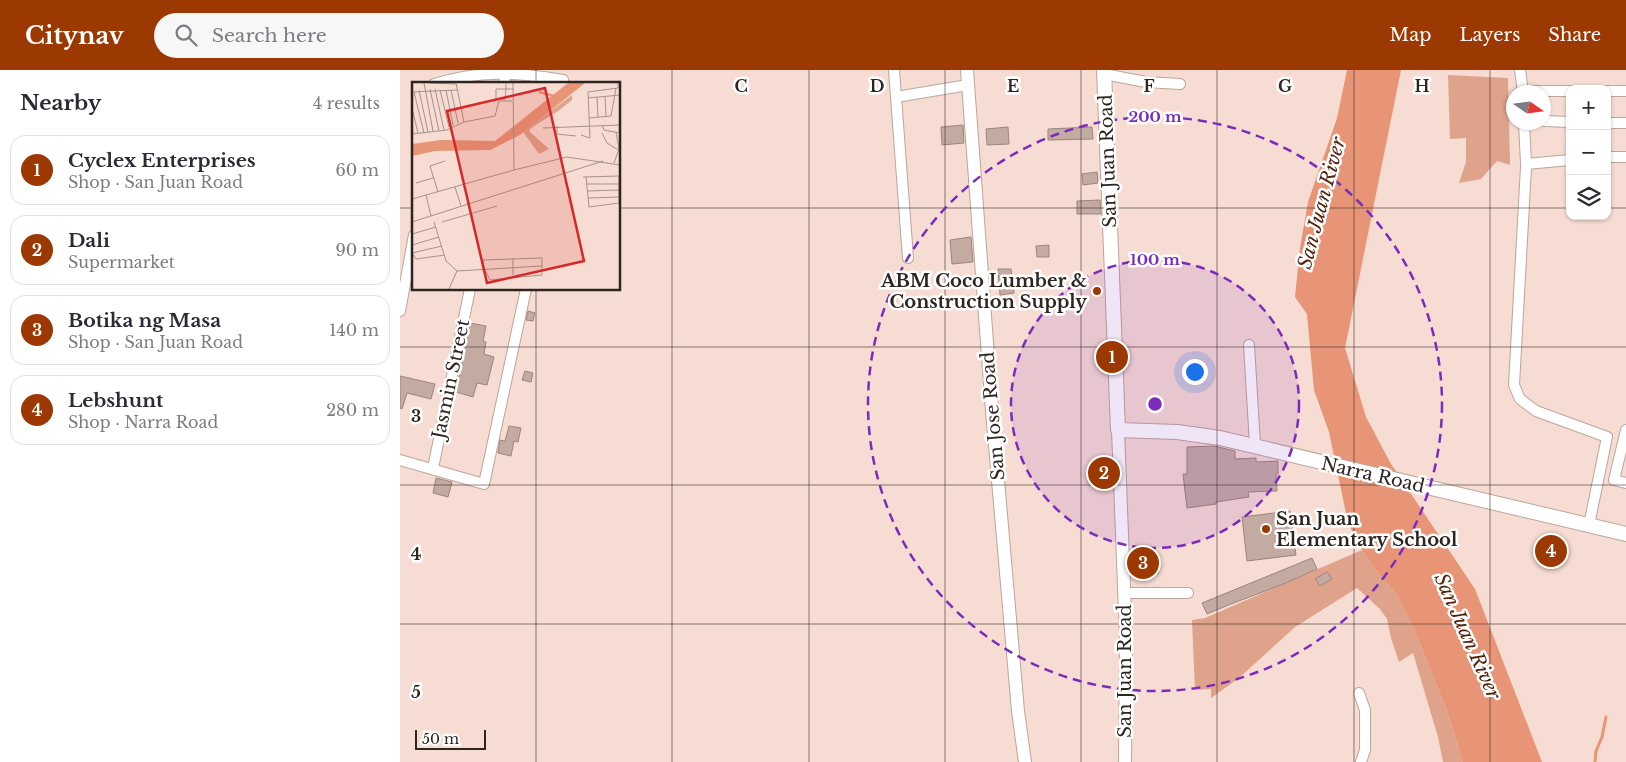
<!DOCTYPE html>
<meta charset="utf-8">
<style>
body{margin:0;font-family:"Libre Baskerville",serif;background:#f7f7f7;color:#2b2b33}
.controls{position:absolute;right:15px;top:15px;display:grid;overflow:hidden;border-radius:10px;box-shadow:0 1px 4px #0004}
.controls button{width:45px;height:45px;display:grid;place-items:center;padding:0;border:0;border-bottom:1px solid #e1e1e2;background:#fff;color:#2b2b33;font:25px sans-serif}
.compass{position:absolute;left:1106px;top:15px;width:45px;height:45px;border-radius:50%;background:#fff;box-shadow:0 1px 4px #0004;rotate:103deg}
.scale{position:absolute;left:15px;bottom:12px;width:71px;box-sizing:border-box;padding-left:5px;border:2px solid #2e2521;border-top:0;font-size:14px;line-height:18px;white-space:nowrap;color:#2e2521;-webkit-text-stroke:4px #fff;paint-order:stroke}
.you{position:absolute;left:794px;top:301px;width:18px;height:18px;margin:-12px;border:4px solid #fff;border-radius:50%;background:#1a73e8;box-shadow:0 0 0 8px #1a73e833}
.badge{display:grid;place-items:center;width:32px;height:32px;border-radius:50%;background:#9c3801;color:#fff;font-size:16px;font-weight:700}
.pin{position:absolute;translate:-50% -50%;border:2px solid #fff;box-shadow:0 1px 5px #0006}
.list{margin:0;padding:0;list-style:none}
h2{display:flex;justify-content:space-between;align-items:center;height:65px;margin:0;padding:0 20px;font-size:21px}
h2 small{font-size:16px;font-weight:400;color:#7c7c81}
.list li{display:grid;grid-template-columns:32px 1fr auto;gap:15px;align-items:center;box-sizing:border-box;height:70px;margin:0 10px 10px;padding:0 10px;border:1px solid #e1e1e2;border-radius:15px}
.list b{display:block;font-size:19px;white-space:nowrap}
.list p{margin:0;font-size:16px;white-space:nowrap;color:#7c7c81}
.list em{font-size:16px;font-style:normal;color:#7c7c81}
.icon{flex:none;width:28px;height:28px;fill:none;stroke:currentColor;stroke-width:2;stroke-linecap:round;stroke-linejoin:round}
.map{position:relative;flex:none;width:1226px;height:692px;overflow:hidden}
header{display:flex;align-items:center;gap:30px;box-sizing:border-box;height:70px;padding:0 25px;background:#9c3801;color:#fff}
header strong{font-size:24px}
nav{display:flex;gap:28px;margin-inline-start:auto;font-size:18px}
.search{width:350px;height:45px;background:#f7f7f7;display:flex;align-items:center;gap:12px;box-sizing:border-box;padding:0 18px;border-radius:28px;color:#7c7c81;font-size:19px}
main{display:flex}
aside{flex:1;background:#fff}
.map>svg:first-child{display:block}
</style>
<header>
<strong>Citynav</strong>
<div class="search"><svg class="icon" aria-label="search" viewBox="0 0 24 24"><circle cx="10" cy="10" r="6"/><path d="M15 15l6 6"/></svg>Search here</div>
<nav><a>Map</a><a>Layers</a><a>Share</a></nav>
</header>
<main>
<aside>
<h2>Nearby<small>4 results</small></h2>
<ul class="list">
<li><span class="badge">1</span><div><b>Cyclex Enterprises</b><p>Shop · San Juan Road</p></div><em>60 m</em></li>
<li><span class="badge">2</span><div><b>Dali</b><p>Supermarket</p></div><em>90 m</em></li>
<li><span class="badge">3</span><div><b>Botika ng Masa</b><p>Shop · San Juan Road</p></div><em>140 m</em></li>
<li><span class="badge">4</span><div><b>Lebshunt</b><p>Shop · Narra Road</p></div><em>280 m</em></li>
</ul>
</aside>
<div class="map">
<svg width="1226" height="692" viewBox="0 0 1226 692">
<rect width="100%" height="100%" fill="#f6dcd2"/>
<path fill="#dfa28a" d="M1048,5L1108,8L1110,95L1097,91L1081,109L1059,113L1066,92V68L1050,69Z
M962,480L981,507L996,523L1014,559L1047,641L1063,692H1043L1038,667L1013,583L999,592L991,568L987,549L980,539L957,518L895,557L839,608L811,628V619L795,620L792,550L805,548Z"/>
<path fill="#e79576" d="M947,0H1001L945,278L966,347L991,394L1075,519L1142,692H1063L1047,641L1014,559L996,523L981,507L962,480L948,453L929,362L914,320L907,244L895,227L900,178L908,132L937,48Z"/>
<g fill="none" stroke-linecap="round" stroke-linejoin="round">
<path stroke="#e79576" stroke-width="3" d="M1195,692L1196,681L1202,667L1206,647"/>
</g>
<path fill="#c4aba2" stroke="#9c857c" d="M111,11L129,12L142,14H111Z
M563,55L564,73L542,75L541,57Z
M608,57L609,74L587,75L586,59Z
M692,57L693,69L648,70V59Z
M697,102L698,113L683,115L682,104Z
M700,130L701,144H677V131Z
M571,167L573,192L552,194L550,170Z
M649,175V187H637L636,176Z
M598,199H611L614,223L600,225Z
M128,241L135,243L133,251L126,250Z
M70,253L86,256L83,271L86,272L84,284L94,287L87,315L77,313L73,327L56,322Z
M125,301L133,303L131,312L122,310Z
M0,306L35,314L31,329L7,323L2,339L0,338Z
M109,356L121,358L118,372L114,371L111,386L98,383L100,370L105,371Z
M814,376L835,381V389L856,388V392L878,391V404H876L877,421L848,422L849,427L816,432V434L787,438L783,404H787V377Z
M36,408L52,412L48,427L33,423Z
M890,441L896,485L847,491L842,447Z
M737,488H749V492L759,493L758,504L736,502Z
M912,488L917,499L881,515L831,534L807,544L802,533Z
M927,502L932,509L920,516L915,509Z"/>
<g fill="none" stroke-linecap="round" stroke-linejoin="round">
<g stroke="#bda59b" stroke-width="12">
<path id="minor" d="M494,0L508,188
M1120,0L1123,22
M704,4L746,12L780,14
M34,14C79,0 117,2 163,10L162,14
M104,14L106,0
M1123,21H1170
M1207,21H1226
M496,27L568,15
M1144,51L1170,52
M1124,52L1126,94L1170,90
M1207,53H1226
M1207,87H1226
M1126,97L1114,315L1120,329L1136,341L1207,367L1189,455
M0,241L14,165
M849,275L855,375
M1226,360L1214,410L1226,413
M0,390L84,414L126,219
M33,398L70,219
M724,523H788
M959,623L965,640V680L961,692"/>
</g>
<g stroke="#bda59b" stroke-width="14">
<path id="tertiary" d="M567,0L592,341L618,641L625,692
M718,360L726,568L725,692"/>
</g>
<g stroke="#bda59b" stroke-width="16">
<path id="secondary" d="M704,0L718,360L777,362L820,368L1226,464"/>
</g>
<use href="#minor" stroke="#fff" stroke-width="10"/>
<use href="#tertiary" stroke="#fff" stroke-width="12"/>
<use href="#secondary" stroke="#fff" stroke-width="14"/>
</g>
<path fill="none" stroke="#2e2521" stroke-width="1" stroke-opacity="0.55" d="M136,0V14M272,0V692M409,0V692M545,0V692M681,0V692M817,0V692M954,0V692M1090,0V692M0,138H14M219,138H1170M1207,138H1226M136,219V692M0,277H1226M0,415H1226M0,554H1226"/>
<circle cx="755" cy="334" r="144" fill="#7b2cbf" fill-opacity=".12"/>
<g fill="none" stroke="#7b2cbf" stroke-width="2.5" stroke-dasharray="9 6">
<circle cx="755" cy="334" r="144"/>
<circle cx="755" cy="334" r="287"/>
</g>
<g fill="#9c3801" stroke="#fff" stroke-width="2">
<circle cx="697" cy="221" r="5"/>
<circle cx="866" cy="459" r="5"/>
</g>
<g text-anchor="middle" stroke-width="5" stroke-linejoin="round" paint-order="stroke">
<g font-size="18" fill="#2e2521" stroke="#fff">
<text transform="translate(708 91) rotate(-92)" y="6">San Juan Road</text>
<text transform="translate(51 309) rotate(-78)" y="6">Jasmin Street</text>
<text transform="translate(593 346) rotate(-95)" y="6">San Jose Road</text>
<text transform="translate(973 405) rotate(13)" y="6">Narra Road</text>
<text transform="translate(725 601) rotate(-90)" y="6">San Juan Road</text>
</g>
<g font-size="18" font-weight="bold" fill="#2e2521" stroke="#fff" text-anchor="end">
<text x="687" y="217">ABM Coco Lumber &amp;<tspan x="687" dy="21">Construction Supply</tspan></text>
<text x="876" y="455" text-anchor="start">San Juan<tspan x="876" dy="21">Elementary School</tspan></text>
</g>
<g font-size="19" font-style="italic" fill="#54210b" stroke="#fff">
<text transform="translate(921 133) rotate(-75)" y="7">San Juan River</text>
<text transform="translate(1068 566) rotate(66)" y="7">San Juan River</text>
</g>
</g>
<g transform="translate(12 12)">
<rect width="208" height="208" fill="#f6dcd2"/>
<path d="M160,13V18L146,29L119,46L117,49L137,67L127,72L111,50Z" fill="#dfa28a"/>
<path d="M156,1H173L108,53L78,68L23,69L0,74V62L29,58L83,59Z" fill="#e79576"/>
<path fill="none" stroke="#e79576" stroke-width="2.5" d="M127,10L142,14"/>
<path fill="none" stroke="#a6938b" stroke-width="1" d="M12,1L21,49M17,1L44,2M94,1V7L93,17H84V7H101M18,7L27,49M23,7L32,48M7,8L16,50M28,8L37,45M34,8L41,43M39,8L46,41M0,10L45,8M2,10L12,51M193,14L194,34M185,15L186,35M176,16L208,13M0,26L6,51M177,36L199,34L204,6M52,40L83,34L87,19H100M190,43L192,48L208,51M145,44V52L164,54M131,46L208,43M190,51L195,61L208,69M0,52L35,48L52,40L44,1M169,53L178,56L176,10L206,6V1M202,81L207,67L204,50M102,88L155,75L208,83M171,95L207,94M174,95L177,125L207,121V94M4,101L21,96M174,102H207M43,105L49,124M175,109L207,108M26,110L18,84L33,79M14,113L19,134M176,116L207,115M0,117L102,88L101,1M0,140L191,79M22,140L34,179L45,189L130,184M30,140L85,124M0,152L24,145M0,163L27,155M0,171L4,177L33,173M0,171L30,164M130,176V193L78,198L72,186L71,178ZM101,193V176M37,207L45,189"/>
<path fill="#d62828" fill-opacity="0.15" stroke="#d62828" stroke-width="2.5" d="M133,6L172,179L75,201L35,29Z"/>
<rect width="208" height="208" fill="none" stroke="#2e2521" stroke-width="2.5"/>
</g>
<g font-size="16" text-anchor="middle" font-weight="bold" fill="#2e2521" stroke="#fff" stroke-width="5" stroke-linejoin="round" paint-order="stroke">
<text x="341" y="22">C</text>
<text x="477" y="22">D</text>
<text x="613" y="22">E</text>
<text x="749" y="22">F</text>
<text x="885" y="22">G</text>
<text x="1022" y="22">H</text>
<text x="16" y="352">3</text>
<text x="16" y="490">4</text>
<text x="16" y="628">5</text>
</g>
<circle cx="755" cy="334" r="8" fill="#7b2cbf" stroke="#fff" stroke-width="2.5"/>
<g font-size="15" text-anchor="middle" font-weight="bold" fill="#7b2cbf" stroke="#fff" stroke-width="5" stroke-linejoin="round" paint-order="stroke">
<text x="755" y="52">200 m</text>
<text x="755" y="195">100 m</text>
</g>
</svg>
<div class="controls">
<button>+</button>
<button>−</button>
<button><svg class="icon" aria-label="layers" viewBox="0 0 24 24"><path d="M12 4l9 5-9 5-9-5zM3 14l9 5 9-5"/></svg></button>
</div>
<svg class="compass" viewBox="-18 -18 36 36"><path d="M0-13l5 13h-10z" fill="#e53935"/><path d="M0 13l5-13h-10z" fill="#7c7c81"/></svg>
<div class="scale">50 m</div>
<div class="you"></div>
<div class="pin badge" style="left:712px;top:287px">1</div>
<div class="pin badge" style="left:704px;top:403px">2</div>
<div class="pin badge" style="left:743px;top:493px">3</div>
<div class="pin badge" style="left:1151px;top:481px">4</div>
</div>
</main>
